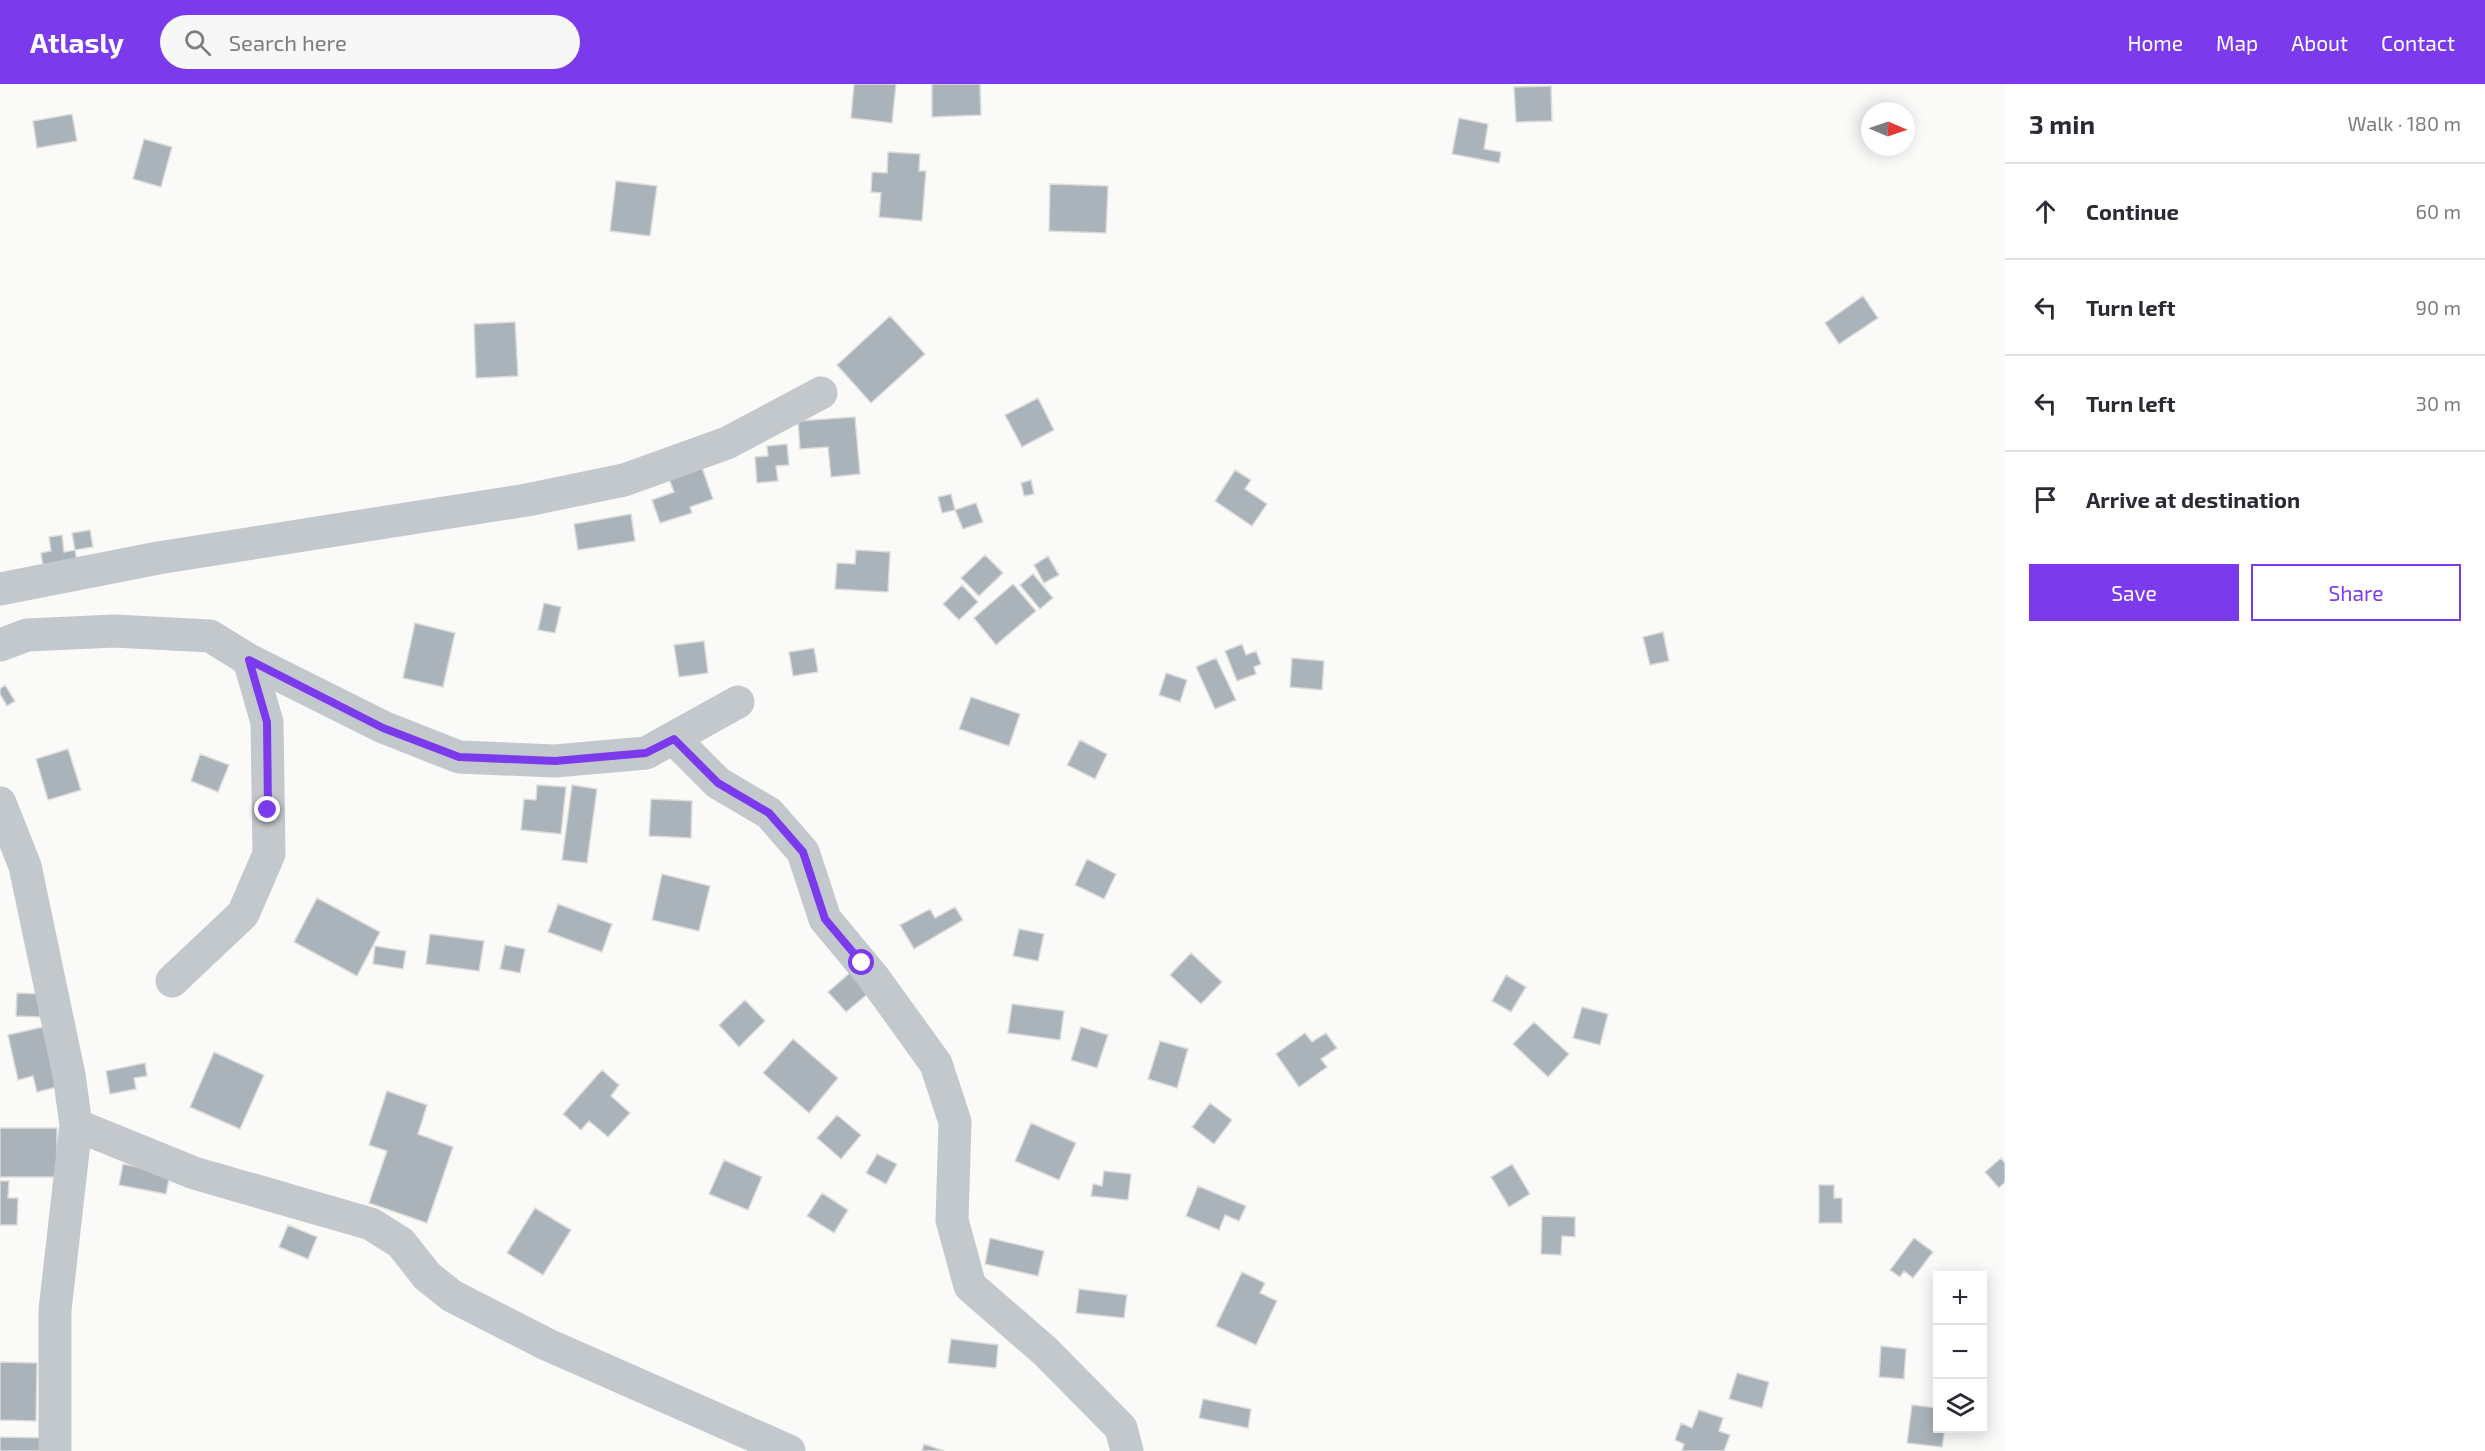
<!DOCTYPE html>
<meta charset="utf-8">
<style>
body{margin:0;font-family:"Exo 2",sans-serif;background:#f7f7f7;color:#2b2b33}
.controls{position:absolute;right:18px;bottom:18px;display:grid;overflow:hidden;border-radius:0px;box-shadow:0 3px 15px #0003}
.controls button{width:54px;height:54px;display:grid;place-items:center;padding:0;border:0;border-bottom:2px solid #e1e1e2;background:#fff;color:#2b2b33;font:30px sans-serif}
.compass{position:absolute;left:1861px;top:18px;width:54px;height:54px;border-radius:50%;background:#fff;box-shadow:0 3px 15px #0003;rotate:92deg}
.stop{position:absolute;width:18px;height:18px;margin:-14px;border:4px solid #7c3aed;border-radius:50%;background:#fff}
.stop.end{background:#7c3aed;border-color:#fff;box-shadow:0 2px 6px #0008}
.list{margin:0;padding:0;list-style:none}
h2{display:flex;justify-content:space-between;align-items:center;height:78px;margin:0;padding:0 24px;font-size:26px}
h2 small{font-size:20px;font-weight:400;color:#7c7c81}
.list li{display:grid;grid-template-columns:39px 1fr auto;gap:18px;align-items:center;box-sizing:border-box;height:96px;padding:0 24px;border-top:2px solid #e1e1e2}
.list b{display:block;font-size:22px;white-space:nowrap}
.list em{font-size:20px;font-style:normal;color:#7c7c81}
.actions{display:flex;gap:12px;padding:18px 24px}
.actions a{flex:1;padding:14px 0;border:2px solid #7c3aed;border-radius:0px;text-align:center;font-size:21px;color:#7c3aed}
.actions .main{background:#7c3aed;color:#fff}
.icon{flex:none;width:33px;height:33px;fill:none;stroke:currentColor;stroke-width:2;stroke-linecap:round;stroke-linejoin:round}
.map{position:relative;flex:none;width:2005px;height:1367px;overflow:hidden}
header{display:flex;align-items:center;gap:36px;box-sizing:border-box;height:84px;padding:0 30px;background:#7c3aed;color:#fff}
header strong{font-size:28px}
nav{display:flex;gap:33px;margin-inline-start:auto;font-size:21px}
.search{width:420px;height:54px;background:#f7f7f7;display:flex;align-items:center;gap:15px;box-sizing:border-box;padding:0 21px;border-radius:33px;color:#7c7c81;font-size:22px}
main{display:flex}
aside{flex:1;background:#fff}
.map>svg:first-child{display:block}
</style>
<header>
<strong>Atlasly</strong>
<div class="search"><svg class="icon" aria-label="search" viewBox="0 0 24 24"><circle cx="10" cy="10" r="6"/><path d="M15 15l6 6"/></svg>Search here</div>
<nav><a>Home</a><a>Map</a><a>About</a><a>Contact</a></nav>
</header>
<main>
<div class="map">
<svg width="2005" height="1367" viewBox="0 0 2005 1367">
<rect width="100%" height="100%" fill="#fafaf8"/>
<path fill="#aab3b9" stroke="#dcdcda" stroke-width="1.5" d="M854,0H896L892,39L851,34Z
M932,0H980L981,31L932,33Z
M1551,2L1552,37L1516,38L1514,3Z
M72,30L77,57L37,64L33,37Z
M1459,34L1488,40L1484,65L1501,68L1499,79L1452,70Z
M144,55L172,63L161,103L133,95Z
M888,68L920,70L919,87H926L922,137L879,133L881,109L871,108L872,88L887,89Z
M616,97L657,102L650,152L610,147Z
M1050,100L1108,102L1106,149L1049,147Z
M1863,212L1878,234L1839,260L1825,239Z
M890,232L925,270L871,319L837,281Z
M515,238L518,292L476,294L474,240Z
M1038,314L1054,346L1022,363L1005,331Z
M855,333L860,390L831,393L828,363L800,365L798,337Z
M787,360L789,381L776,382L778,397L757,399L755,373L768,372L767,362Z
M700,378L713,415L690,423L692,429L660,439L652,416L674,408L667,389Z
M1235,386L1251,396L1245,405L1267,420L1252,442L1215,417Z
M1031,396L1034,410L1024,412L1021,399Z
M951,410L955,426L942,429L938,413Z
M976,419L983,438L963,445L955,426Z
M631,430L635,457L578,466L574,440Z
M90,446L93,463L75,466L72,449Z
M62,451L64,468L75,466L78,484L44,490L41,469L51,467L49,453Z
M856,466L890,468L888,508L835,505L837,479L855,480Z
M985,471L1003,489L979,512L961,494Z
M1048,472L1059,491L1044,499L1034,481Z
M1033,490L1053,514L1040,525L1020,501Z
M1013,500L1036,527L996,561L974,534Z
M962,501L978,518L959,536L943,520Z
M544,519L561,523L555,549L538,546Z
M415,539L455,549L443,603L403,594Z
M1663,548L1669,577L1650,581L1643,553Z
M704,557L708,589L679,593L674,561Z
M1242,560L1246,571L1256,567L1261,580L1254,583L1256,590L1237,597L1225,567Z
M814,564L818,588L793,592L789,568Z
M1216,574L1236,616L1215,625L1196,583Z
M1292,574L1324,577L1322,606L1290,603Z
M1166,589L1187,596L1180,618L1159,611Z
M5,601L15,617L7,622L0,610V605Z
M971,613L1020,630L1009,662L959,645Z
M1080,656L1107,670L1095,695L1067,681Z
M68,665L81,706L48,716L36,675Z
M200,670L229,681L218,708L191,697Z
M537,701L566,703L561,750L521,746L524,715L536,716Z
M572,701L597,705L587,779L562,776Z
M651,715L692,717L691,754L649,752Z
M1087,775L1116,790L1104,815L1075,801Z
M662,790L710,802L699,847L652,836Z
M317,814L380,848L357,892L294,858Z
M558,820L612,840L602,868L548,848Z
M955,823L963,836L914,865L900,841L930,825L935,834Z
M1019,845L1044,850L1038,877L1013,872Z
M430,850L484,857L479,887L426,880Z
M505,861L525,865L520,889L500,885Z
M375,862L406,867L403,885L373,880Z
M1191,869L1222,898L1201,920L1170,891Z
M852,887L870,908L846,928L828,908Z
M1506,891L1526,903L1511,928L1492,917Z
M17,909L41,910L40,933L16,932Z
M745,916L765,937L739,963L719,941Z
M1012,920L1064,927L1060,956L1008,949Z
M1582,923L1608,930L1600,961L1573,954Z
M1534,938L1569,970L1548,993L1513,960Z
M43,943L57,1003L37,1008L33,992L18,996L8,951Z
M1081,943L1108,951L1097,984L1071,976Z
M1305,949L1312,958L1326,949L1337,964L1321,975L1327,983L1299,1003L1276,970Z
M793,955L838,994L809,1029L763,989Z
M1160,957L1188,965L1177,1004L1148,995Z
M214,968L264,991L240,1045L190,1023Z
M145,979L147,992L134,994L136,1005L110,1010L106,987Z
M602,986L619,1001L611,1012L630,1029L608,1053L589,1037L581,1046L563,1030Z
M387,1007L427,1021L418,1050L453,1063L427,1139L369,1119L387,1067L369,1061Z
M1210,1019L1232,1036L1214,1060L1192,1043Z
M837,1031L861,1051L841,1075L817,1054Z
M1031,1039L1076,1059L1059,1096L1015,1077Z
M0,1044H57V1093H0Z
M877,1070L897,1080L886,1100L866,1089Z
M2001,1074L2005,1079V1098L1999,1104L1985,1088Z
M724,1076L762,1093L748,1126L709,1110Z
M123,1080L170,1090L166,1110L119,1101Z
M1512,1080L1530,1110L1509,1123L1491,1093Z
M1104,1087L1131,1090L1128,1116L1091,1112L1093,1100L1102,1102Z
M0,1097H9L8,1114H18L17,1141H0Z
M1819,1101H1834V1114H1842V1139H1819Z
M1198,1102L1246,1122L1239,1137L1225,1131L1219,1146L1186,1132Z
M822,1109L848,1126L834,1149L807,1132Z
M535,1124L571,1146L543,1191L507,1169Z
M1542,1132L1575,1133V1153L1562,1152L1561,1171L1541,1170Z
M288,1141L317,1153L308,1175L279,1163Z
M990,1154L1044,1167L1038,1192L985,1180Z
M1914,1154L1933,1168L1913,1194L1904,1187L1900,1193L1890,1186Z
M1242,1188L1265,1199L1260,1209L1277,1217L1256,1261L1216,1242Z
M1079,1205L1127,1211L1124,1234L1076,1229Z
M951,1255L998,1261L996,1284L948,1279Z
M1881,1262L1906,1265L1904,1295L1879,1293Z
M0,1278L37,1279L36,1337L0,1336Z
M1737,1289L1769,1298L1762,1324L1729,1315Z
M1203,1315L1251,1325L1248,1344L1199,1334Z
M1912,1321L1938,1324V1344H1945L1942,1363L1907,1359Z
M1699,1326L1723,1334L1719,1347L1730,1351L1724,1367H1682L1684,1360L1675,1356L1681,1339L1692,1344Z
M0,1353L49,1354V1367H0Z
M924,1360L944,1367H922Z"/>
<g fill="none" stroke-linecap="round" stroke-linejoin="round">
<path stroke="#c3c8cc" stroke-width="33" d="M0,505L158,474L527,416L624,396L727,359L821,309
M0,561L27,551L114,547L210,552L249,576L267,638L269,770L243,830L172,897
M249,576L383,643L459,673L555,677L646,669L738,618
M674,655L718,699L769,729L803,768L825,835L874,894L936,980L955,1038L952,1136L970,1202L1045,1267L1121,1344L1127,1367
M0,719L25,782L69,991L76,1041L55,1226V1367
M76,1041L194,1089L371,1140L401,1159L427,1192L452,1212L546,1260L789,1367"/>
</g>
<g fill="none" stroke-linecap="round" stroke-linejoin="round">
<path stroke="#7c3aed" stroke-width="8" d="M268,726L267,638L249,576L383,644L459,673L555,677L623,671L646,669L674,655L718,699L769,729L803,768L825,835L862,879"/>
</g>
</svg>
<div class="controls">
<button>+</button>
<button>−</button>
<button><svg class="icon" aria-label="layers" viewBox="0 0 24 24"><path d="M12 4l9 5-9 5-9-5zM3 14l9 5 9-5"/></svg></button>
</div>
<svg class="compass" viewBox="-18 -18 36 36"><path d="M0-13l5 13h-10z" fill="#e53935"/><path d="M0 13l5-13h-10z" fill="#7c7c81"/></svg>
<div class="stop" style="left:862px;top:879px"></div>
<div class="stop end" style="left:268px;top:726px"></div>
</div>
<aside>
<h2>3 min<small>Walk · 180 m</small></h2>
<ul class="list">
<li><svg class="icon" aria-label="ahead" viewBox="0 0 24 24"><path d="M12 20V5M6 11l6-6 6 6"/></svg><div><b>Continue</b></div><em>60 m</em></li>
<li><svg class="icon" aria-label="left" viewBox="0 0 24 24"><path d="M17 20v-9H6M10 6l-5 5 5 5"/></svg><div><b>Turn left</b></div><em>90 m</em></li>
<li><svg class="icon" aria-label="left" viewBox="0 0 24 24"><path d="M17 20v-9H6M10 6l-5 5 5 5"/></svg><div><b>Turn left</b></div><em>30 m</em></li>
<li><svg class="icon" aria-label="arrive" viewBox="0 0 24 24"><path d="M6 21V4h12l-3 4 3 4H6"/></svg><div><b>Arrive at destination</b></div></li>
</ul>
<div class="actions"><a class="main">Save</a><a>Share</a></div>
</aside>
</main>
